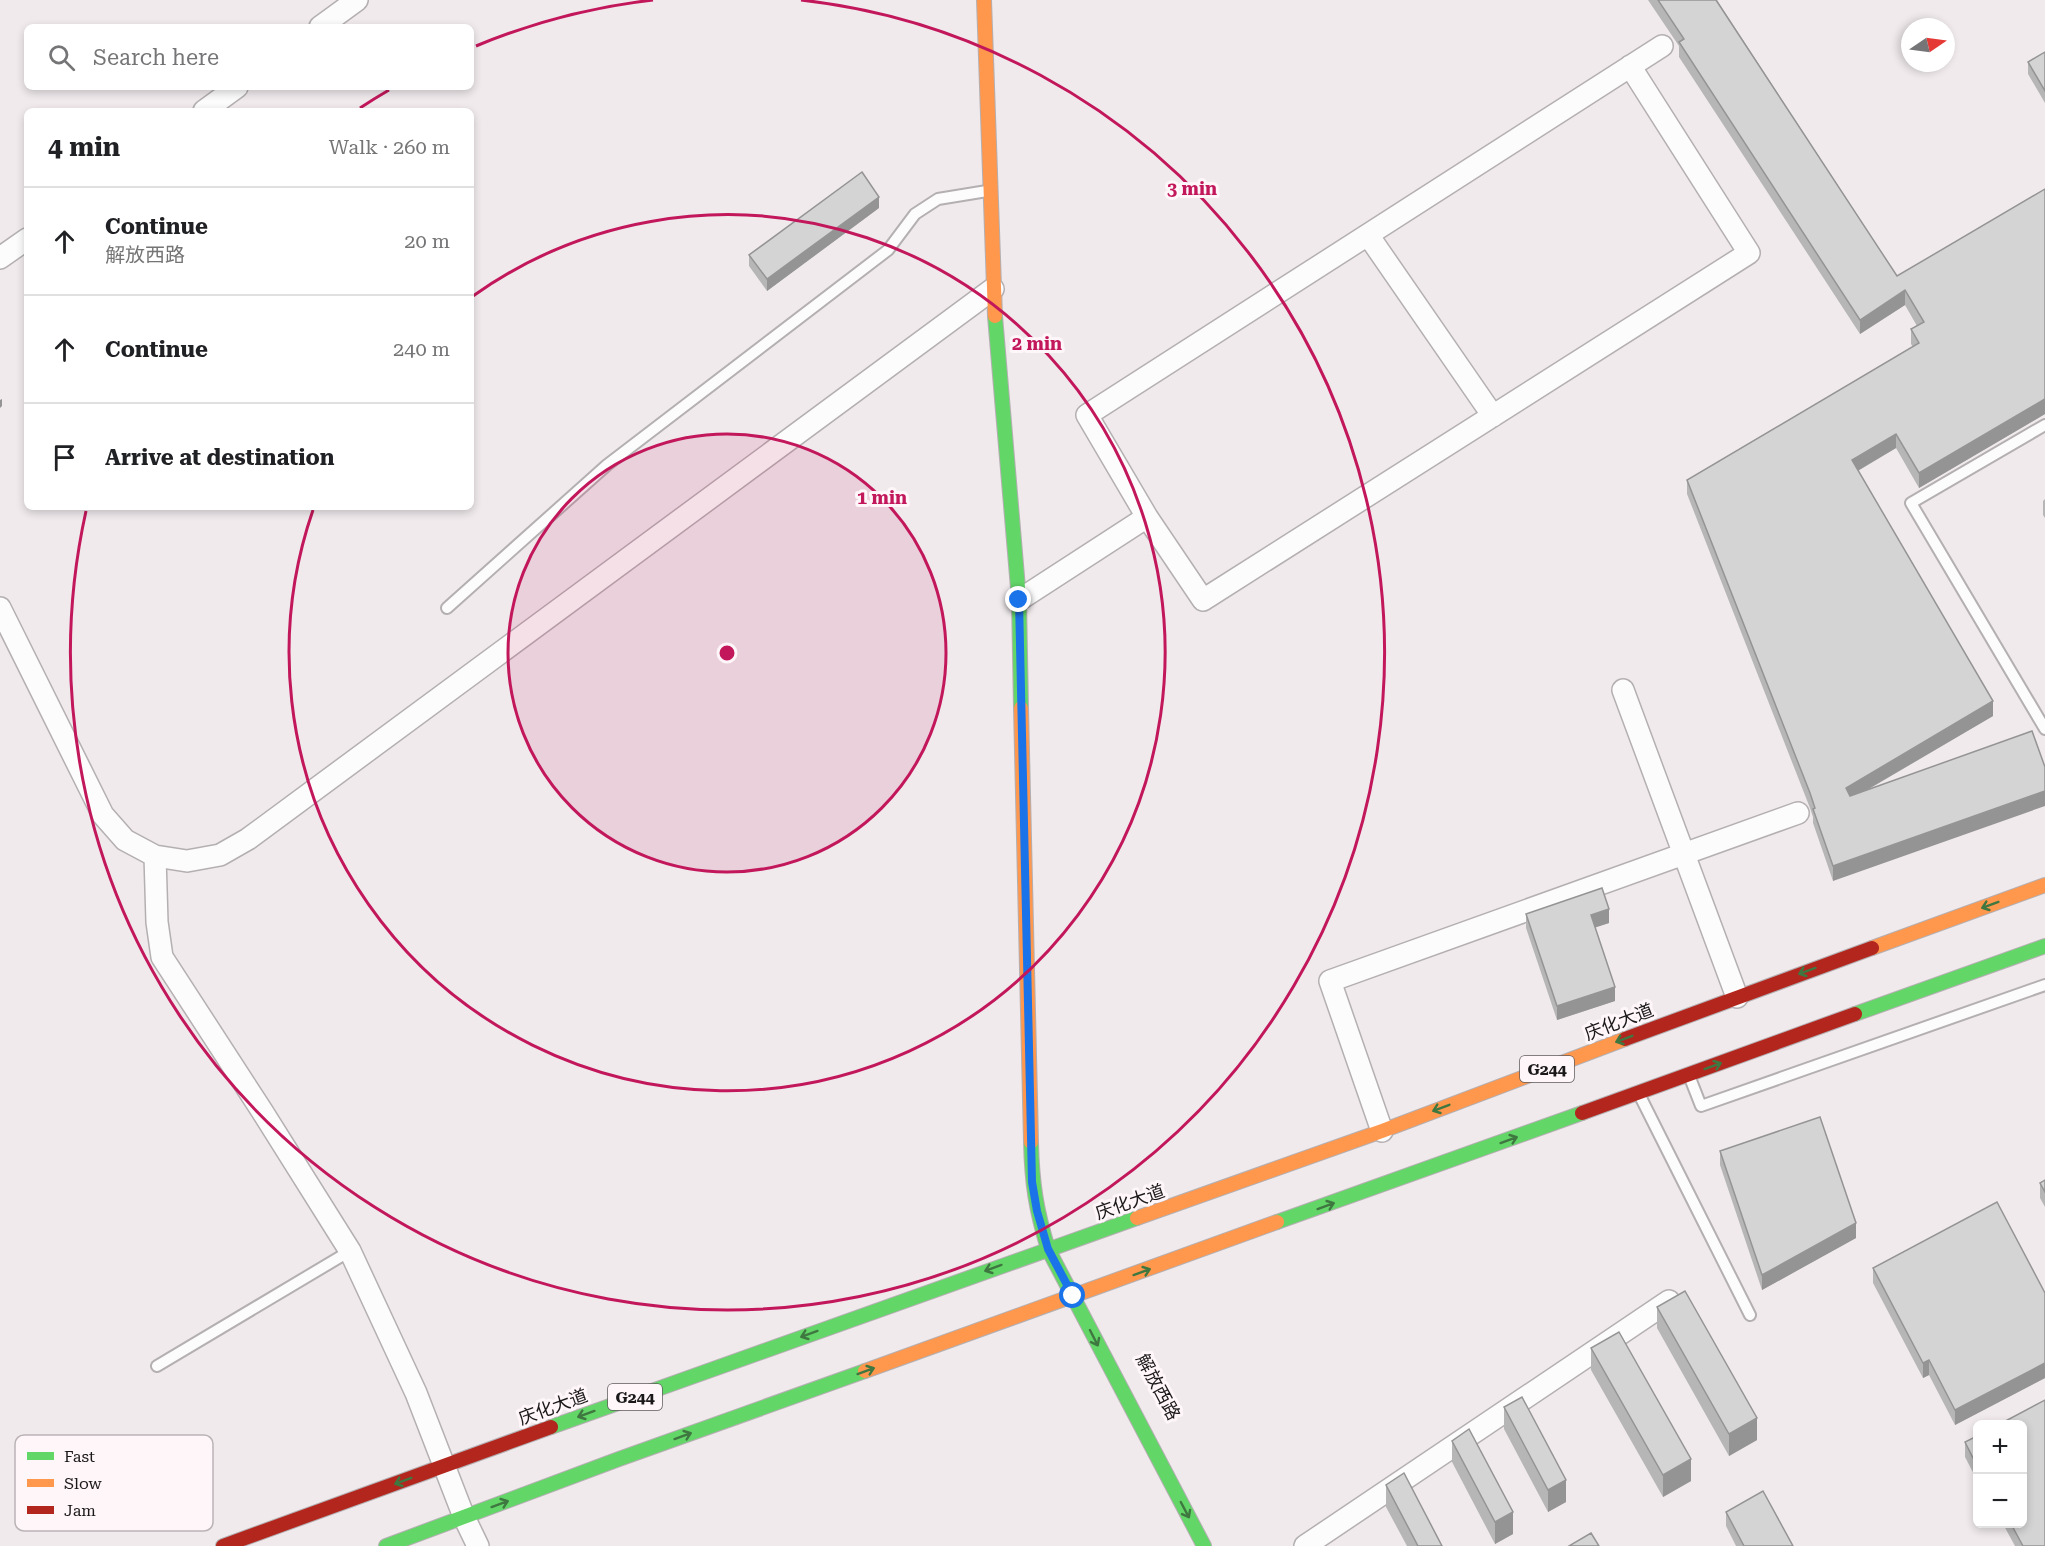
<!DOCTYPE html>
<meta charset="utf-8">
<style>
body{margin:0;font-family:"Roboto Serif","Noto Sans SC",serif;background:#f6f6f6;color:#202124}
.controls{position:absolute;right:18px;bottom:18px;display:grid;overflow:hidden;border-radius:9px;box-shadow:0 3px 9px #0003}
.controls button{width:54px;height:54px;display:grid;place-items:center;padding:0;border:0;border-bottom:2px solid #e0e0e0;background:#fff;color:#202124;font:30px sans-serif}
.compass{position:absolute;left:1901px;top:18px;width:54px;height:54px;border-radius:50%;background:#fff;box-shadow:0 3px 9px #0003;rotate:77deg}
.stop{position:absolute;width:18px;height:18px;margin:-14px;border:4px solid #1a73e8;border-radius:50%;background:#fff}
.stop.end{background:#1a73e8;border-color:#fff;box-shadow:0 2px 6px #0008}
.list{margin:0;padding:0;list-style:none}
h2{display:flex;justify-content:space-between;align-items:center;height:78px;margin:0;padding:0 24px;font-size:26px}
h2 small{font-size:20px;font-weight:400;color:#757577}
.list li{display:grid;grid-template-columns:39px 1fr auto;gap:18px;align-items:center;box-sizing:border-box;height:108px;padding:0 24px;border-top:2px solid #e0e0e0}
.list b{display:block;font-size:22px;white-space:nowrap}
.list p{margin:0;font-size:20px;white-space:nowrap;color:#757577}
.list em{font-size:20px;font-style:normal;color:#757577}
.icon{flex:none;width:33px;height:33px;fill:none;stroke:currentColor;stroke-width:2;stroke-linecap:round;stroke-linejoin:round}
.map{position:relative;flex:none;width:2045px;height:1546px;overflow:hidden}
.search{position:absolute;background:#fff;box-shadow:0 3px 9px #0003;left:24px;top:24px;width:450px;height:66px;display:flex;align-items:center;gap:15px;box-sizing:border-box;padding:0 21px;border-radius:9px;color:#757577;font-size:22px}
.panel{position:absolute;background:#fff;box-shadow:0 3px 9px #0003;left:24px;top:108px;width:450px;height:402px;border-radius:9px}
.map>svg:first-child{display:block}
</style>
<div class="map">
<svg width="2045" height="1546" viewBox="0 0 2045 1546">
<rect width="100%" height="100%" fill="#f0eaed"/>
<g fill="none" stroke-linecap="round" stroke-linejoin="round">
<g stroke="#b4afb1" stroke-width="14">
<path id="lane" d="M2045,425L1911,503L2045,729
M447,608L607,465L888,250L915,214L938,199L987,191
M1690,1078L1701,1106L2045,985
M1640,1096L1750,1315
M157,1366L350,1251"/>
</g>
<g stroke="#b4afb1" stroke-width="24">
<path id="street" d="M320,27L357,0
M204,111L237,87
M1368,235L1493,416
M0,258L27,239
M1147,517L1203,600L1749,253L1630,66
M1019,600L1147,517L1087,415L1662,46
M0,608L103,815L125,840L155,856L187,861L220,855L248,839L993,289
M1623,690L1737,997
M155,856L157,922L162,957L262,1111L350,1251L416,1393L464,1517L478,1546
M1382,1131L1330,981L1798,813
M1305,1546L1669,1301"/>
</g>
<g stroke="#b4afb1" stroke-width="16">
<path id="fast" d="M995,316L1019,600L1021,708
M1855,1014L2045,946
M1031,1142C1032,1184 1036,1209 1048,1249L1204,1546
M1277,1222L1582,1113
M551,1427L1137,1218
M386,1546L619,1459L865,1371"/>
</g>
<g stroke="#b4afb1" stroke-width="16">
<path id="slow" d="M984,0L995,316
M1021,708L1031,1142
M1872,948L2045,885
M1137,1218L1382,1131L1625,1039
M865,1371L1277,1222"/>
</g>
<g stroke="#b4afb1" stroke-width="16">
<path id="jam" d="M1625,1039L1872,948
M1582,1113L1855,1014
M223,1546L551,1427"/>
</g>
<use href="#lane" stroke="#fdfcfc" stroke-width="10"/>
<use href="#street" stroke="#fdfcfc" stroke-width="21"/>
<use href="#fast" stroke="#63d668" stroke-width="14"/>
<use href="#slow" stroke="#ff974d" stroke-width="14"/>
<use href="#jam" stroke="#b3261e" stroke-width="14"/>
</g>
<path fill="#b7b6b6" d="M1648,0H1717L1897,276L2045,189V414L1919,488L1896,448L1858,471L1993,716L1869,789L1833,881L1813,823V817L1810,808L1687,494V480L1913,347L1911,344V329L1917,326L1905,305L1860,334L1679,57V46Z
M2045,52V103L2028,74V62Z
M879,208L767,291L749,266V255Z
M2045,499V518L2043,515V501Z
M1526,914L1609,923L1595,927L1615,1001L1557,1020L1526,928Z
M1720,1151L1856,1238L1762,1290L1720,1165Z
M2045,1180V1207L2040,1198V1183Z
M1873,1268L2045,1293V1378L1955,1425L1929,1375L1923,1378L1873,1283Z
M1657,1307L1757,1440L1729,1456L1657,1328Z
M1591,1348L1691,1481L1663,1497L1591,1370Z
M1504,1407L1566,1502L1548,1512L1504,1429Z
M1977,1436V1480L1965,1457V1442Z
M1452,1441L1513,1534L1495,1544L1452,1462Z
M1386,1485L1442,1546H1407L1386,1507Z
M1726,1512L1793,1546H1736L1726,1526Z
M2003,1524H2022L2045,1546H2015Z"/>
<path fill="#959494" d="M879,197V208L767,291V279Z
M1905,290V305L1860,334V320Z
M2,399V406L0,408V400Z
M2045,399V414L1919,488V473Z
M1896,434V448L1852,474V460Z
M1993,701V716L1846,802V788Z
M2045,791V806L1833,881V866Z
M1609,909V923L1591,929V915Z
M1615,987V1001L1557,1020V1006Z
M1856,1223V1238L1762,1290V1275Z
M1929,1360V1375L1923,1378V1363Z
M2045,1363V1378L1955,1425V1410Z
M1757,1418V1440L1729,1456V1434Z
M1691,1459V1481L1663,1497V1475Z
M1566,1480V1502L1548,1512V1490Z
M1513,1512V1534L1495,1544V1522Z"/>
<path fill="#d5d4d4" stroke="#959494" stroke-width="1.5" d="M1658,0H1716L1897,276L2045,189V399L1919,473L1896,434L1852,460L1993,701L1846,788L1850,796L2032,731L2045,767V791L1833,866L1813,809L1815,808L1810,793L1687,480L1919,343L1911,329L1924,322L1905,290L1860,320L1679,42L1684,39Z
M2045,52V91L2028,62Z
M862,172L879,197L767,279L749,255Z
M1602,888L1609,909L1591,915L1615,987L1557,1006L1526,914Z
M1820,1117L1856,1223L1762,1275L1720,1151Z
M2045,1180V1192L2040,1183Z
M1997,1202L2045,1293V1363L1955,1410L1929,1360L1923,1363L1873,1268Z
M1685,1291L1757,1418L1729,1434L1657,1307Z
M1619,1332L1691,1459L1663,1475L1591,1348Z
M1522,1397L1566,1480L1548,1490L1504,1407Z
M2045,1400V1546H2023L2011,1524H2022V1425H1998Z
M1469,1429L1513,1512L1495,1522L1452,1441Z
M1977,1436V1466L1965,1442Z
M1404,1473L1442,1546H1418L1386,1485Z
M1763,1491L1793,1546H1744L1726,1512Z
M1591,1533L1599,1546H1569Z"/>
<defs><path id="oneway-shaft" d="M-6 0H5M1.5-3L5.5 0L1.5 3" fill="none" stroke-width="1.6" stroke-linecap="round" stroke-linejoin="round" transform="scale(1.5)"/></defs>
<g stroke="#3f7740">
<use href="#oneway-shaft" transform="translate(1990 905) rotate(160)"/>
<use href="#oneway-shaft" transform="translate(1807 971) rotate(160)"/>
<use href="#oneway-shaft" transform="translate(1624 1039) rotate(159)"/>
<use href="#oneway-shaft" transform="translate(1713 1066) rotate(-20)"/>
<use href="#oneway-shaft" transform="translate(1441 1108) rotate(159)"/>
<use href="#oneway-shaft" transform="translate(1509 1140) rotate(-20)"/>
<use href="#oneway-shaft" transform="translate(1326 1206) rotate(-20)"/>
<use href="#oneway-shaft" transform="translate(993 1268) rotate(160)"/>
<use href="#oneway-shaft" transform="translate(1142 1272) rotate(-20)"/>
<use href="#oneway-shaft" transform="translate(809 1334) rotate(160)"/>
<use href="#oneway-shaft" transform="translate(1094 1338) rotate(63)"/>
<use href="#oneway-shaft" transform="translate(866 1371) rotate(-20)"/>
<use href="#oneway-shaft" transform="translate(586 1414) rotate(160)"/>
<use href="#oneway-shaft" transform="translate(683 1436) rotate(-20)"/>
<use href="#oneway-shaft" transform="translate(403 1481) rotate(160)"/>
<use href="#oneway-shaft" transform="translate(500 1504) rotate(-20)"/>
<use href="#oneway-shaft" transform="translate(1185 1510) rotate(62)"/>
</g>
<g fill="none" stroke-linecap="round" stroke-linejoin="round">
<path stroke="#1a73e8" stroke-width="8" d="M1019,600L1032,1182L1037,1211L1048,1249L1073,1296"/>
</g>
<circle cx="727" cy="653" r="219" fill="#c2185b" fill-opacity=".12"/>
<g fill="none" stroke="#c2185b" stroke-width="3">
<circle cx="727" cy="653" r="219"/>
<path d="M473 296A438 438 0 1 1 313 510"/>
<path d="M360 108A657 657 0 0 1 389 90M476 46A657 657 0 0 1 653 0M801 0A657 657 0 1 1 86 511"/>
</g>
<g text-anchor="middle" stroke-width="6" stroke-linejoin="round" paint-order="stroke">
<g fill="#fef6f9" stroke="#5f5b5c" stroke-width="1.5">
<rect x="1520" y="1056" width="54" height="26" rx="4.5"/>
<rect x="608" y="1384" width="54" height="26" rx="4.5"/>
</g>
<g font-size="16" font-weight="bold" fill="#1b1819">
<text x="1547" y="1075">G244</text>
<text x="635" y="1403">G244</text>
</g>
<g font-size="18" fill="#1b1819" stroke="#fef6f9">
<text transform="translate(1619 1022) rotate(-21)" y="6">庆化大道</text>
<text transform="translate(1130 1202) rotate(-19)" y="6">庆化大道</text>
<text transform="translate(1158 1387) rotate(62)" y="6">解放西路</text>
<text transform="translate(553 1407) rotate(-20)" y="6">庆化大道</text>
</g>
</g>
<rect x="15" y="1435" width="198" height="96" rx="9" fill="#fef6f9" stroke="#bab3b6" stroke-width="1.5"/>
<rect x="27" y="1452" width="27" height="8" fill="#63d668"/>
<rect x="27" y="1479" width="27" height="8" fill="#ff974d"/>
<rect x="27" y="1506" width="27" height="8" fill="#b3261e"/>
<g font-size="16" fill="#1b1819">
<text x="64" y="1462">Fast</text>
<text x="64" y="1489">Slow</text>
<text x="64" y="1516">Jam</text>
</g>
<circle cx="727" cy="653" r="9" fill="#c2185b" stroke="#fef6f9" stroke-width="3"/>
<g font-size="18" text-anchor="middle" font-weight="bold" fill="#c2185b" stroke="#fef6f9" stroke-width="6" stroke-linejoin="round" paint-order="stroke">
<text x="1192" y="195">3 min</text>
<text x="1037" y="350">2 min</text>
<text x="882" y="504">1 min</text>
</g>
</svg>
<div class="controls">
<button>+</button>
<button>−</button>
</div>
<svg class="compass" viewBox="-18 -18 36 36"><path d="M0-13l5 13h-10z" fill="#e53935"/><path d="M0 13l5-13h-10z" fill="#757577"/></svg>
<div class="stop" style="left:1073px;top:1296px"></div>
<div class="stop end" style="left:1019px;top:600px"></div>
<div class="search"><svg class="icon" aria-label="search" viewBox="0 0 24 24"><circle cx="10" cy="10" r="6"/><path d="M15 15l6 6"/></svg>Search here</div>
<section class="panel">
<h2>4 min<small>Walk · 260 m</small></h2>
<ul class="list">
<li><svg class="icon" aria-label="ahead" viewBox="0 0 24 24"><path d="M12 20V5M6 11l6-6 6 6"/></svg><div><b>Continue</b><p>解放西路</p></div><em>20 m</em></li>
<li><svg class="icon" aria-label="ahead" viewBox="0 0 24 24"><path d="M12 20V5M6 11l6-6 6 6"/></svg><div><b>Continue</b></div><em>240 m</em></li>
<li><svg class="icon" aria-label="arrive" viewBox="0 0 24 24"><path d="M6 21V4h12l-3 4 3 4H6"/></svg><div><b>Arrive at destination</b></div></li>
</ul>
</section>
</div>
